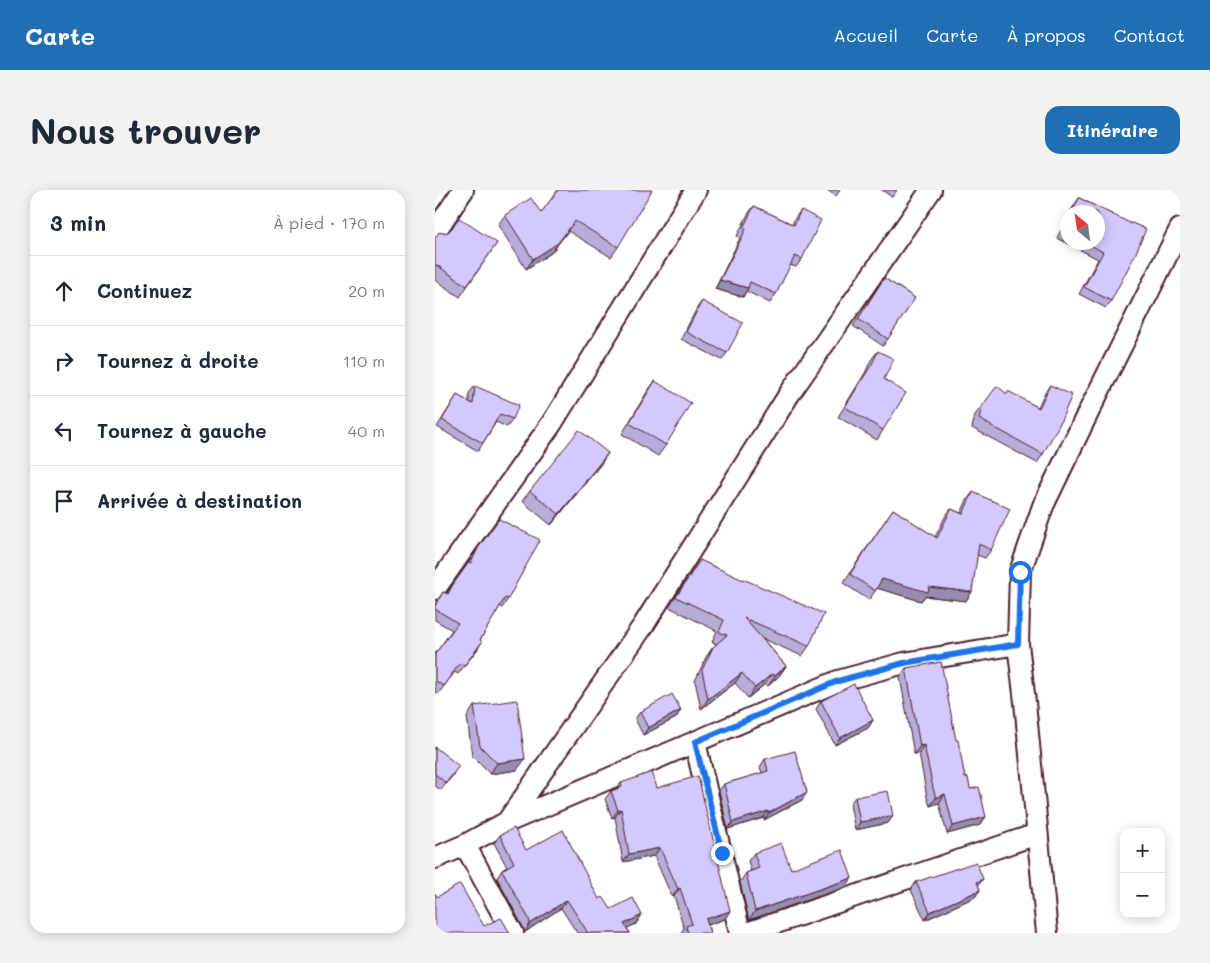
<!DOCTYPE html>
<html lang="fr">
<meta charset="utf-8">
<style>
body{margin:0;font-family:Mali,sans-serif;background:#f2f2f3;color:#1f2937}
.controls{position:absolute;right:15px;bottom:15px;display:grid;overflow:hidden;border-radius:10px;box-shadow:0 2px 12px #0003}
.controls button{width:45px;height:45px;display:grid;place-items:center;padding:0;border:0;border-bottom:1px solid #e0e1e3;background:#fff;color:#1f2937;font:25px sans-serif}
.compass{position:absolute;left:625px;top:15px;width:45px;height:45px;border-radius:50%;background:#fff;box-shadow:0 2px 12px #0003;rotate:331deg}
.stop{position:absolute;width:15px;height:15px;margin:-11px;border:4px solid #1a73e8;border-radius:50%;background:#fff}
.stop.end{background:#1a73e8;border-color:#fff;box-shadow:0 1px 5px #0008}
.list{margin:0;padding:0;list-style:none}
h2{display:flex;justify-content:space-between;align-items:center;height:65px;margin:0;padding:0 20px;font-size:21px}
h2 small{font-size:16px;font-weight:400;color:#747a83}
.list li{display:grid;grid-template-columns:32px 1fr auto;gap:15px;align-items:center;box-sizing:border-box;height:70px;padding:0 20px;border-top:1px solid #e0e1e3}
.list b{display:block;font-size:19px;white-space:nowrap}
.list em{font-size:16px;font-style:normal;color:#747a83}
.icon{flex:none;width:28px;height:28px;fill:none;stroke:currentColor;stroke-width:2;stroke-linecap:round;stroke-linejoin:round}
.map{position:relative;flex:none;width:745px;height:743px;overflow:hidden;border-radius:15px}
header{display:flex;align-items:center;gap:30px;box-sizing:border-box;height:70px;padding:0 25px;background:#1f6fb2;color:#fff}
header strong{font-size:24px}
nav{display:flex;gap:28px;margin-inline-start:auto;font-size:18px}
.intro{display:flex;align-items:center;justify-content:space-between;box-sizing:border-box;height:120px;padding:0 30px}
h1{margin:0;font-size:35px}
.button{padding:12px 22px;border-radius:15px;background:#1f6fb2;color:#fff;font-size:18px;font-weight:700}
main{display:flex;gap:30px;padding:0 30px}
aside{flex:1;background:#fff;border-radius:15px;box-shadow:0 2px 12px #0003}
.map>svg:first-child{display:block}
</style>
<header>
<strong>Carte</strong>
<nav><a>Accueil</a><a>Carte</a><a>À propos</a><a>Contact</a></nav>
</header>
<div class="intro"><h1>Nous trouver</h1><a class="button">Itinéraire</a></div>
<main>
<aside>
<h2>3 min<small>À pied · 170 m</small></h2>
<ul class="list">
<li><svg class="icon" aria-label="ahead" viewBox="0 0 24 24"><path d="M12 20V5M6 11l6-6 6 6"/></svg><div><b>Continuez</b></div><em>20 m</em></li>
<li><svg class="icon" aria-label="right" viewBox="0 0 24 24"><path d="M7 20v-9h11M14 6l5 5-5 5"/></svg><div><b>Tournez à droite</b></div><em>110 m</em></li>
<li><svg class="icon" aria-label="left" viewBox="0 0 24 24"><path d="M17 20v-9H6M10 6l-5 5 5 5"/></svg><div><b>Tournez à gauche</b></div><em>40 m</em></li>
<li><svg class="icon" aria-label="arrive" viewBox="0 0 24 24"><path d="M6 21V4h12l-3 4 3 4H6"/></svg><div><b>Arrivée à destination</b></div></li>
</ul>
</aside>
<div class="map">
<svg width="745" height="743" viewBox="0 0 745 743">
<rect width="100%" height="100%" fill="#fff"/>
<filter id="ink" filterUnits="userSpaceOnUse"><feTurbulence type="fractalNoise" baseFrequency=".02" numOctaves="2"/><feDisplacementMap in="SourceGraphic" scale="10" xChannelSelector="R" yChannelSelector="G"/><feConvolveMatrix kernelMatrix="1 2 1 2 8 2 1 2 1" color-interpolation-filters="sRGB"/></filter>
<g filter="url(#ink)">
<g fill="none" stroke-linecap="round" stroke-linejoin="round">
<g stroke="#4a1f2b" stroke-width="24">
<path id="minor" d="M0,42L28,0
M0,399L117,233L261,0
M260,552L305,743
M72,632L208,436L355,203L496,0
M30,655L78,743
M0,668L30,655L72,632L403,491L469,473L583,454
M312,743L602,644
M612,743L590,512L583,454L585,382L608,316L650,229L745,39"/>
</g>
<use href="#minor" stroke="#fff" stroke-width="20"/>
</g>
<path fill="#b6add9" stroke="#4a1f2b" d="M123,0L183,57L176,67L133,41L116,63L91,79L63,35L70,25L106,23Z
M392,0H405L401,6Z
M447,0H462L457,7Z
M644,8L696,34L676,111L671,118L644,104L663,69L622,48L632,28V52H662V22H635Z
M319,16L357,34L360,28L366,20L367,69L361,77L355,75L341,104L335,113L311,101L308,107L280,99L305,48L302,46L313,24Z
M0,48L62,53L25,107L0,90Z
M449,88L480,108L448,156L418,136Z
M267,111L292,163L287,170L246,149L262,118Z
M443,161L449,189L448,240L442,250L403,227L430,183L436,170Z
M220,191L231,255L223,266L187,244L212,202Z
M615,195L608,264L602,273L537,238L540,225L547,216L571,203L603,217L609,204Z
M40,196L78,229L72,237L61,232L43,261L2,237L22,205L34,212V203Z
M166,274L116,335L87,311L95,301Z
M538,302L556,360L550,368L542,365L531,411L490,406L486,411L442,398L434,410L408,393L458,319L500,347L510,327L516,319L526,323L532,310Z
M64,329L73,409L67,418L65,416L45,450L47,452L42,460L23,484L20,482L3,504L0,502V464L17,440L0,430V414L8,402L12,403L34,372L37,367Z
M265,370L374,456L367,466L328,449L351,476L344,486L333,496L330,494L313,508L300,493L266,519L260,491L271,467L278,457L282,454L277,452L282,441L234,417Z
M471,478L521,550L530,588L535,599L545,635L512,644L504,613L495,616L492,607L484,563L479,564L465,487Z
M386,511L438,530L433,538L400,555L381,519Z
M39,516L82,580L55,584L37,566L32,527Z
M205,522L241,528L208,545L200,529Z
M0,557L19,584L6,600L0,596Z
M330,569L372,602L367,610L329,630L328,628L293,639L284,601L289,594L327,583L325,577Z
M186,593L222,598L290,729L273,735L275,743H246L249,738L239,706L237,707L219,666L188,672L180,627L177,628L170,609L176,601L182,599Z
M420,607L458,626L453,633L420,640L415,614Z
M65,645L91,660L164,709L176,719L201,734L192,738L195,743H142L126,718L90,742L88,737L62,688L67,680L72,677L59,653Z
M319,663L356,679L411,697L314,730L305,692L311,683L316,681L313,671Z
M481,692L543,695L545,700L540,707L490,730L476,700Z"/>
<path fill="#948db0" stroke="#4a1f2b" d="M133,41L116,63L91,79L98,69Z
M285,90L313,98L308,107L280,99Z
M173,263L166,274L116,335L124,324Z
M447,389L494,397L537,402L531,411L490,406L486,411L441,398Z
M351,476L344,486L333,496L340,486Z
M307,483L300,493L266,519L273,509Z
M337,484L330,494L313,508L320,498Z
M246,520L241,528L208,545L213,538Z
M438,530L433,538L400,555L405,548Z
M489,555L484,563L479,564L485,556Z
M90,569L82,580L55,584L62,573Z
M372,602L367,610L329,630L334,623Z
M510,604L504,613L495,616L501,608Z
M186,619L180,627L177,628L183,620Z
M333,621L328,628L293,639L298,632Z
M458,626L453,633L420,640L425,632Z
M551,627L545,635L512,644L518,636Z
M225,658L219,666L188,672L194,664Z
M417,688L411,697L314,730L320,721Z
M548,689L543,696L542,692Z
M245,698L239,706L237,707L243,699Z
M545,700L540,707L490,730L495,722Z
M132,710L126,718L90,742L95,734Z
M295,721L290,729L266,737L271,729Z
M207,725L201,734L184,742L189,734Z"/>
<path fill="#d4c9fc" stroke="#4a1f2b" d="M123,0H217L183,57L140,31L123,53L98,69L70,25L96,8L106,23Z
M644,8L697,34V33L711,39L700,65L676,111L649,97L668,62L650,52H662V22H637Z
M319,16L359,35L366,20L386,30L367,69L360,66L341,104L315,92L313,98L285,90L311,39L308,38Z
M24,28L62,53L32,96L0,74V48L4,42L7,43L13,42L17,38Z
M632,30V44L627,41Z
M449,88L480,108L453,149L423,129Z
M267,111L308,133L292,163L251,142Z
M443,161L459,169L449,189L471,203L448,240L410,217L437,174Z
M220,191L256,213L231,255L194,233Z
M615,195L637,205L624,235L608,264L544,229L547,216L562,196L572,204L573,201L604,218Z
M40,196L84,215L78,229L65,224L48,253L7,230L22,205L38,214Z
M144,240L173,263L124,324L95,301Z
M538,302L575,319L556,360L544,354L537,402L494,397L493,402L447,389L440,401L415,384L458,319L502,348L516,319L528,324Z
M64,329L105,350L73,409L70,408L45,450L47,452L29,476L25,473L8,496L0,490V464L23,433L0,419V416L8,402L13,404L17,396L34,372L36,373L43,358Z
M265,370L308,390V389L389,424L374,456L309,428L351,476L340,486L337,484L320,498L307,483L273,509L267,480L278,457L292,445L284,442L289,430L241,407Z
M506,472L521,550H523L530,588L533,587L535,599L544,597L551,627L518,636L510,604L501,608L498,598L489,555L485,556L471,478Z
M419,494L438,530L405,548L386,511Z
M237,504L246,520L213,538L205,522Z
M82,510L90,569L62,573L45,556L39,516Z
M0,557L24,576L11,593L0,584Z
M360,561L372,602L334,623L333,621L298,632L289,594L333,581L330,569Z
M217,582L222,598L263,586L295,721L271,729L275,743H253L251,736L257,734L245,698L243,699L225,658L194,664L186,619L183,620L176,601L187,597L186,593Z
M453,601L458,626L425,632L420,607Z
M79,638L91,660L128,640L164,709L168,707L176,719L198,708L207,725L189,734L195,743H153L132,710L95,734L94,729L67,680L79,673L65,645Z
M346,653L356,679L407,660L417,688L320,721L311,683L324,678L319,663Z
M541,672L548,689L542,692L545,700L495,722L481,692Z
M25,694L49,736L66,728L75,743H0V703L2,707Z"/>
</g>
<g fill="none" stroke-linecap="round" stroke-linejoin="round" filter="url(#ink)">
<path stroke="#1a73e8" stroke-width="6" d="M287,663L260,552L403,491L469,473L583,454L585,382"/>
</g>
</svg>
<div class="controls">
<button>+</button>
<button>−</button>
</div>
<svg class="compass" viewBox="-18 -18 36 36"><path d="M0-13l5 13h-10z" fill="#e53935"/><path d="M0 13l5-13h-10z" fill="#747a83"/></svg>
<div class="stop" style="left:585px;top:382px"></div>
<div class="stop end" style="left:287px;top:663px"></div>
</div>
</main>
